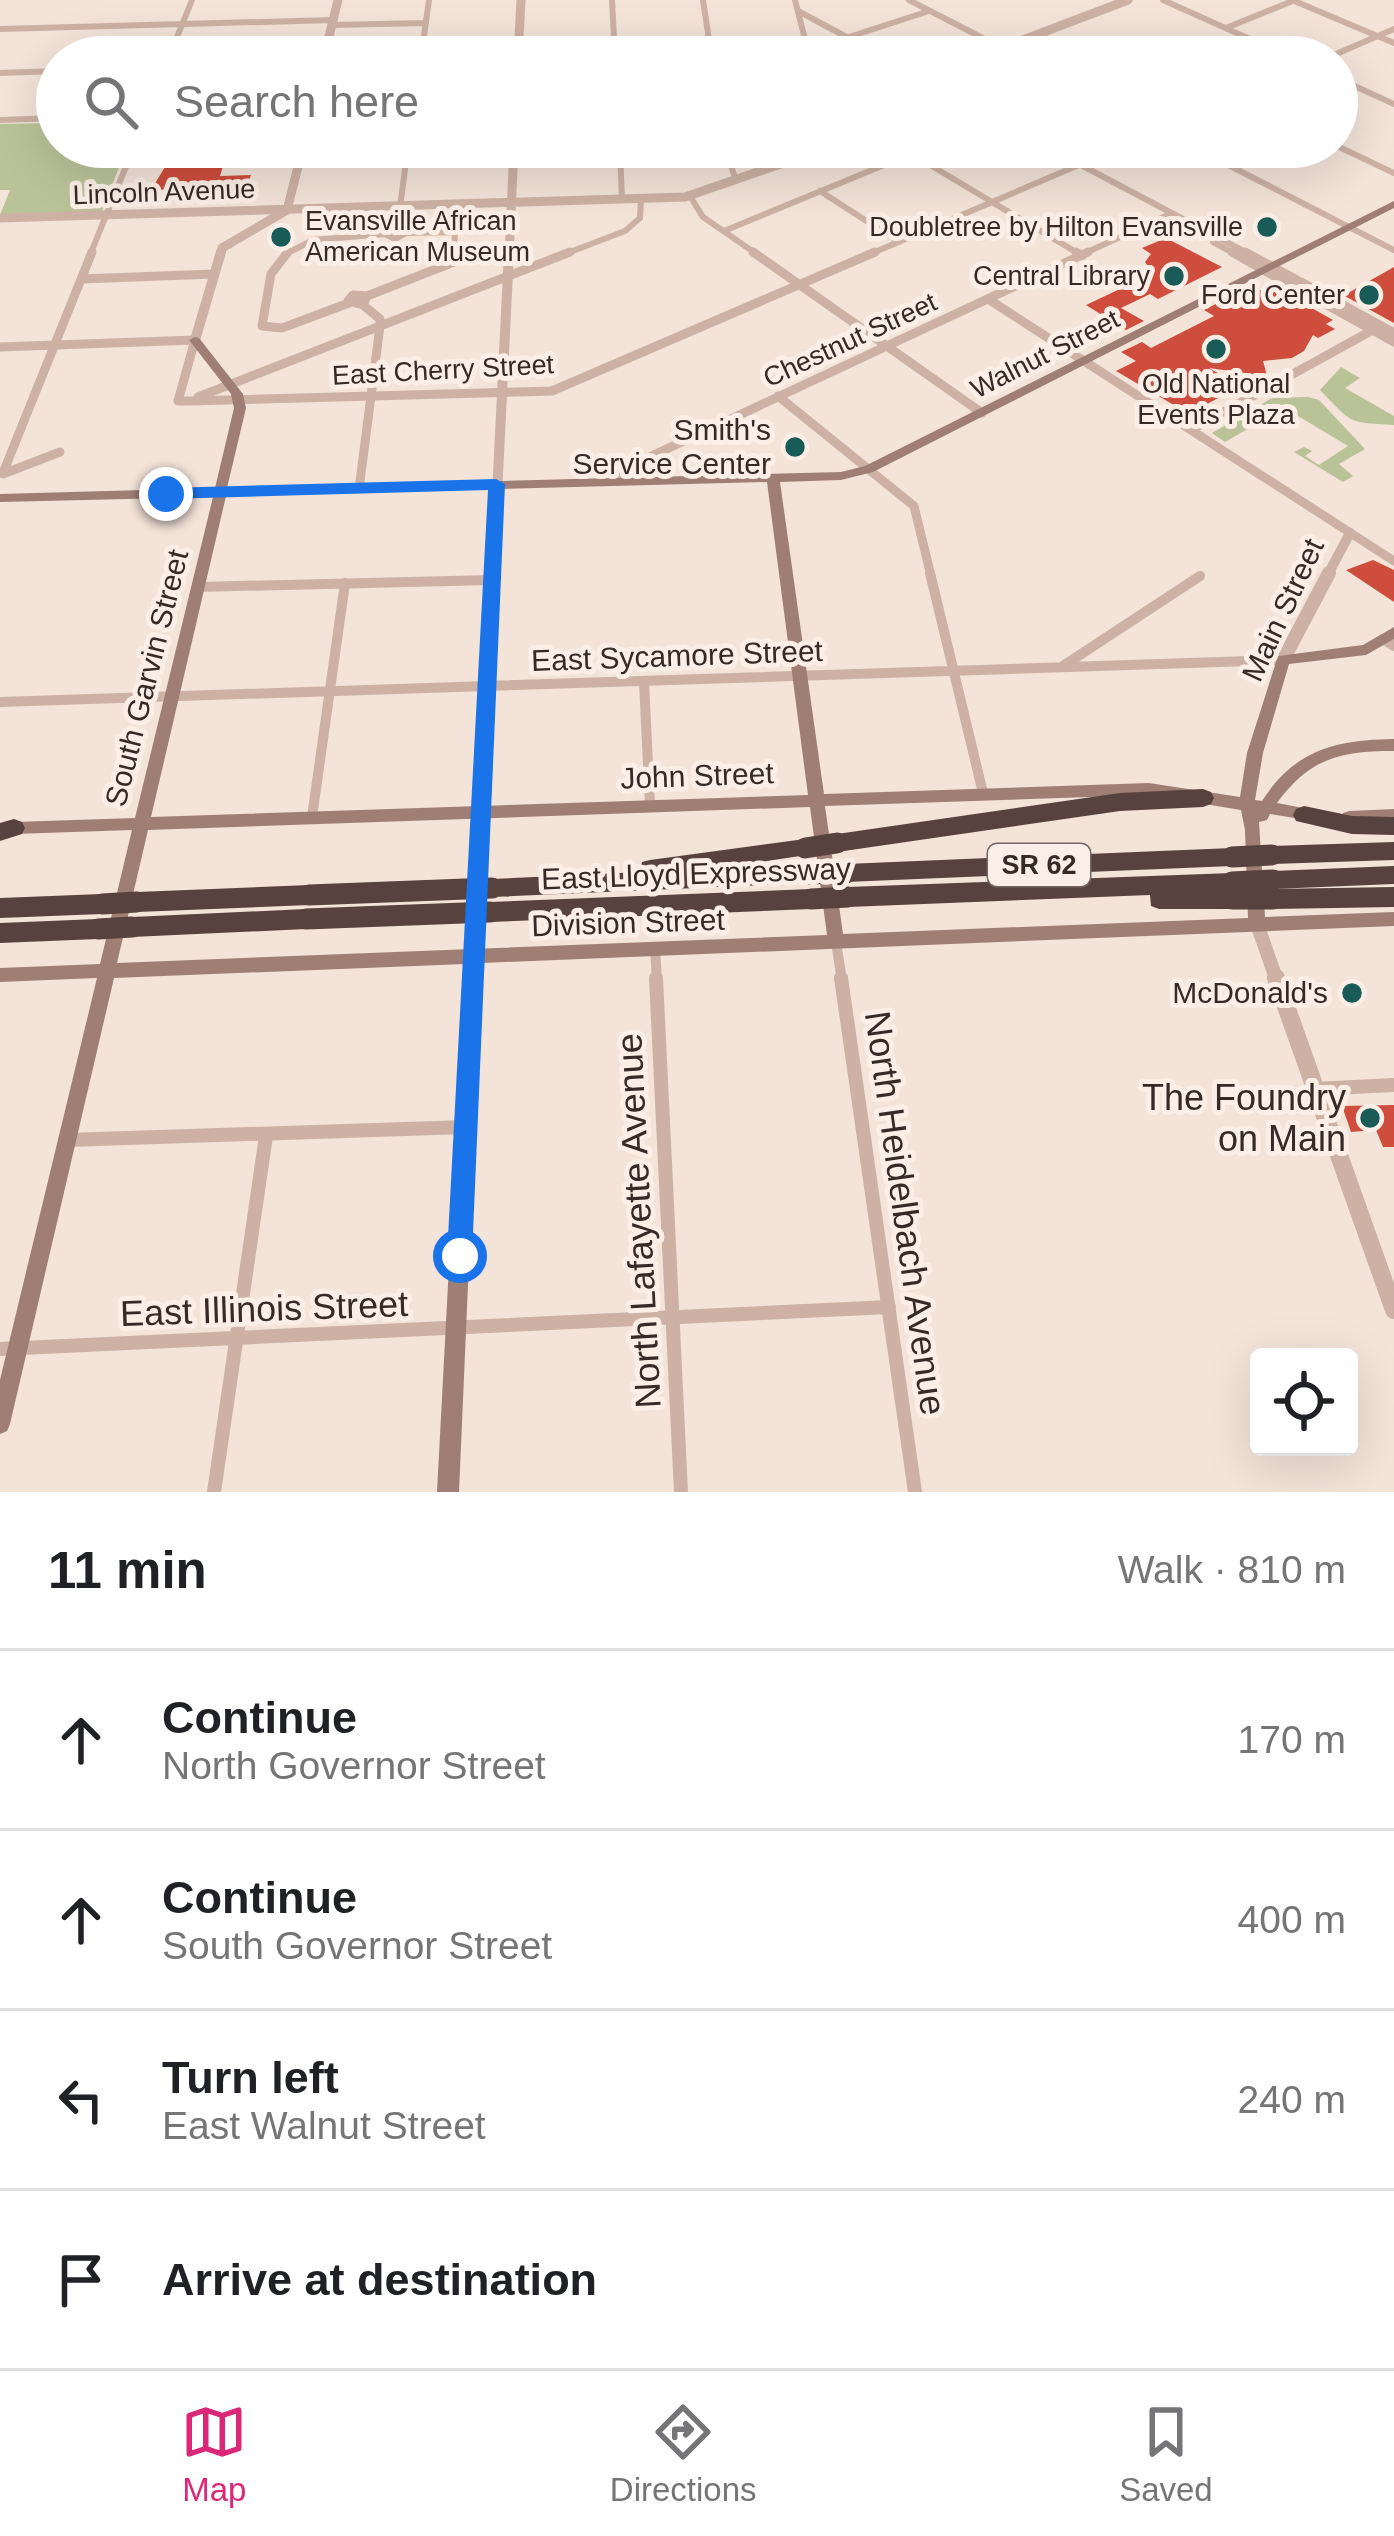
<!DOCTYPE html>
<meta charset="utf-8">
<style>
body{margin:0;font-family:Arial,sans-serif;background:#f2f2f2;color:#202124}
.controls{position:absolute;right:36px;bottom:36px;display:grid;overflow:hidden;border-radius:12px;box-shadow:0 12px 48px #0002}
.controls button{width:108px;height:108px;display:grid;place-items:center;padding:0;border:0;border-bottom:3px solid #e0e0e0;background:#fff;color:#202124;font:60px sans-serif}
.stop{position:absolute;width:36px;height:36px;margin:-27px;border:9px solid #1a73e8;border-radius:50%;background:#fff}
.stop.end{background:#1a73e8;border-color:#fff;box-shadow:0 3px 12px #0008}
.list{margin:0;padding:0;list-style:none}
h2{display:flex;justify-content:space-between;align-items:center;height:156px;margin:0;padding:0 48px;font-size:51px}
h2 small{font-size:39px;font-weight:400;color:#757577}
.list li{display:grid;grid-template-columns:78px 1fr auto;gap:36px;align-items:center;box-sizing:border-box;height:180px;padding:0 48px;border-top:3px solid #e0e0e0}
.list b{display:block;font-size:45px;white-space:nowrap}
.list p{margin:0;font-size:39px;white-space:nowrap;color:#757577}
.list em{font-size:39px;font-style:normal;color:#757577}
.icon{flex:none;width:66px;height:66px;fill:none;stroke:currentColor;stroke-width:2;stroke-linecap:round;stroke-linejoin:round}
.map{position:relative;flex:none;width:1394px;height:1492px;overflow:hidden}
.search{position:absolute;background:#fff;box-shadow:0 12px 48px #0002;left:36px;right:36px;top:36px;height:132px;display:flex;align-items:center;gap:30px;box-sizing:border-box;padding:0 42px;border-radius:66px;color:#757577;font-size:45px}
.sheet{height:876px;background:#fff}
nav{display:flex;justify-content:space-around;align-items:center;box-sizing:border-box;height:168px;border-top:3px solid #e0e0e0;background:#fff;font-size:33px;color:#757577}
nav a{display:grid;justify-items:center;gap:6px}
nav .on{color:#db2777}
.map>svg:first-child{display:block}
</style>
<div class="map">
<svg width="1394" height="1492" viewBox="0 0 1394 1492">
<rect width="100%" height="100%" fill="#f3e3d9"/>
<path fill="#bac398" d="M57,123V147H127L102,211L0,215L10,190H0V124Z
M1341,367L1360,378L1345,388L1394,416V425C1347,422 1354,425 1320,390Z
M1308,397L1319,400L1365,449L1339,464L1353,476L1343,482L1294,452L1304,447L1312,451L1305,456L1319,465L1348,446L1293,413L1275,423L1281,428L1258,423L1225,442L1212,433L1272,398Z"/>
<path fill="#ce4d3c" d="M225,160L220,176L251,175L247,187L151,190L168,162Z
M1166,238L1222,267L1158,299L1150,294L1121,308L1144,321L1126,330L1086,305L1122,288L1118,285L1126,281L1152,272L1145,262L1151,254L1142,248Z
M1394,267V323L1343,295L1348,293Z
M1249,287L1268,292L1276,288L1333,320L1326,324L1335,329L1318,338L1313,335L1304,351L1292,358L1263,361L1267,376L1209,368L1240,386L1189,414L1116,371L1136,361L1121,352L1142,342L1151,348L1214,316L1204,310Z
M1373,560L1394,570V602L1346,570Z
M1394,1105V1147H1383L1376,1130L1351,1132L1342,1106Z"/>
<g fill="none" stroke-linecap="round" stroke-linejoin="round">
<path stroke="#ccb1a4" stroke-width="6" d="M612,0L615,57
M703,0L711,53
M795,0L809,55
M909,0L1002,48
M1163,0L1290,57
M1292,0L1394,43
M798,11L884,57
M332,25L426,23
M1226,28L1295,0
M0,29L333,20
M169,57L192,0
M421,57L429,0
M559,57L812,49L929,11
M978,57L1002,48
M1329,57L1394,29
M0,73L57,71
M1337,78L1394,104
M0,120L57,118
M1337,146L1394,173
M620,147L622,200
M725,147L736,181
M900,147L1081,255
M1047,147L1251,255
M1193,147L1394,250
M301,159L715,147
M820,191L899,242
M690,196L703,217L758,255
M400,207L408,147
M396,228L406,233L395,239L385,234Z
M724,231L928,147
M406,233L455,232L454,255
M1213,242L1237,255
M90,255L134,147
M284,255L313,240L385,234
M562,255L625,231L640,218L641,199
M868,255L1121,147
M1081,255L1170,214"/>
<path stroke="#ccb1a4" stroke-width="9" d="M288,252L271,274L262,326L282,328L349,303
M753,252L982,413
M1076,252L1082,256
M1232,252L1288,284
M1245,252L1297,280
M81,279L214,274
M1301,282L1394,333
M1293,286L1394,342
M353,295L367,296L363,305L348,301Z
M367,296L454,262V252
M988,299L1394,561
M0,347L195,340L178,401H189
M778,396L914,506L931,576
M198,397L570,252
M189,401L552,391L875,252
M1191,430L1380,326
M3,473L92,252
M3,474L60,452
M619,481L628,467L1088,252
M359,489L380,326V319L363,305"/>
<path stroke="#ccb1a4" stroke-width="10" d="M930,573L983,793
M197,587L491,580
M1383,639L1394,646
M1063,666L1200,576
M644,682L650,805
M0,702L1283,660
M312,817L345,583
M836,942L842,981
M655,948L657,981"/>
<path stroke="#ccb1a4" stroke-width="14" d="M656,978L681,1492
M841,978L915,1492
M1314,1089L1394,1085
M67,1140L466,1127
M0,1349L889,1307
M214,1492L266,1136"/>
<path stroke="#ccb1a4" stroke-width="9" d="M1002,48L1128,0
M324,57L338,0
M518,57L521,0
M0,218L685,197L830,147
M220,255L222,248L287,210L303,147
M509,255L514,147"/>
<path stroke="#ccb1a4" stroke-width="10" d="M195,340L221,252
M493,576L509,252
M1327,576L1350,533"/>
<path stroke="#ccb1a4" stroke-width="14" d="M1283,660L1329,573
M1257,924L1277,981
M474,955L493,573"/>
<path stroke="#ccb1a4" stroke-width="18" d="M1276,978L1394,1310"/>
<path fill="#9f7f75" fill-rule="evenodd" d="M1394,201V208L873,472L841,480L780,482L824,794L1149,783L1240,797L1247,753L1278,656L1363,645L1394,627V639L1366,655L1289,664L1263,753L1255,800L1262,801C1295,749 1337,740 1394,739V751C1340,751 1310,758 1277,803L1319,811L1321,815L1319,819L1313,821L1270,814L1267,820L1259,822L1265,917L1394,912V926L482,963L459,1492H437L465,964L114,978L10,1424L7,1431L0,1434V1380L97,978L0,982V968L100,964L132,830L14,834L8,832L6,828L8,824L14,822L135,818L213,497L0,502V494L215,488L234,408L231,394L189,340L195,337L199,338L243,394L246,408L227,488L841,472L865,466ZM767,482L808,795L151,817L226,496ZM1149,795L1241,810L1245,830L1248,918L843,934L825,806ZM810,807L827,935L117,963L148,830Z
M1394,809V821L1349,823L1343,821L1341,817L1343,813L1349,811Z"/>
<path fill="#58423d" fill-rule="evenodd" d="M1203,789L1211,792L1214,798L1211,804L1203,807L1120,811L837,852L829,849L826,843L829,837L837,834L1120,793Z
M1304,806L1352,816L1394,817V835L1352,834L1296,821L1293,815L1296,809Z
M14,819L22,822L25,828L22,834L0,841V823Z
M805,839L813,842L816,848L813,854L721,868L807,865L815,867L818,874L815,881L807,883L492,897L484,895L481,888L484,881L492,879L640,872L642,862L650,860Z
M1394,842V860L1272,864L1264,861L1261,855L1264,849L1272,846Z
M1232,848L1240,851L1243,857L1240,863L1232,866L846,882L838,880L835,873L838,866L846,864Z
M1394,866V884L1273,889L1265,887L1262,880L1265,873L1273,871Z
M1232,873L1240,875L1243,882L1235,890L1243,899L1240,906L1232,909H1159L1151,906L1150,895L848,907L840,904L837,897L840,890L848,887Z
M309,885L317,888L320,895L317,902L309,905L137,912L129,909L126,902L129,895L137,892Z
M1394,887V907L1273,909L1265,906L1262,899L1265,892L1273,889Z
M811,889L819,892L822,899L819,906L811,909L490,922L482,919L478,912L482,905L490,902Z
M102,894L110,897L113,904L110,911L102,914L0,918V898Z
M306,909L314,912L318,919L314,926L306,929L132,937L124,934L120,927L124,920L132,917Z
M98,919L106,922L110,929L106,936L98,939L0,943V923Z"/>
<path stroke="#58423d" stroke-width="21" d="M805,848L837,843
M1232,857L1272,855
M807,874L846,873
M1232,882L1273,880
M309,895L492,888
M811,899L848,897
M1232,899H1273
M102,904L137,902
M306,919L490,912
M98,929L132,927"/>
</g>
<path fill="#1a73e8" d="M496,479L505,484L472,1256L469,1264L460,1268L451,1264L447,1256L488,490L166,499L158,494L166,488Z"/>
<g fill="#195b57" stroke="#faeee6" stroke-width="4.5">
<circle cx="1267" cy="227" r="12"/>
<circle cx="281" cy="237" r="12"/>
<circle cx="1174" cy="276" r="12"/>
<circle cx="1369" cy="295" r="12"/>
<circle cx="1216" cy="349" r="12"/>
<circle cx="795" cy="447" r="12"/>
<circle cx="1352" cy="993" r="12"/>
<circle cx="1370" cy="1118" r="12"/>
</g>
<g text-anchor="middle" stroke-width="10" stroke-linejoin="round" paint-order="stroke">
<g font-size="27" fill="#372926" stroke="#faeee6">
<text transform="translate(164 192) rotate(-2)" y="9">Lincoln Avenue</text>
<text transform="translate(850 340) rotate(-25)" y="9">Chestnut Street</text>
<text transform="translate(1045 354) rotate(-27)" y="9">Walnut Street</text>
<text transform="translate(443 370) rotate(-3)" y="9">East Cherry Street</text>
</g>
<g font-size="27" fill="#372926" stroke="#faeee6" text-anchor="end">
<text x="305" y="230" text-anchor="start">Evansville African<tspan x="305" dy="31">American Museum</tspan></text>
<text x="1243" y="236">Doubletree by Hilton Evansville</text>
<text x="1150" y="285">Central Library</text>
<text x="1345" y="304">Ford Center</text>
<text x="1216" y="393" text-anchor="middle">Old National<tspan x="1216" dy="31">Events Plaza</tspan></text>
</g>
<rect fill="#faeee6" stroke="#726460" stroke-width="3" x="988" y="844" width="102" height="42" rx="9"/>
<g font-size="27" font-weight="bold" fill="#372926">
<text x="1039" y="874">SR 62</text>
</g>
<g font-size="30" fill="#372926" stroke="#faeee6" text-anchor="end">
<text x="771" y="440">Smith's<tspan x="771" dy="34">Service Center</tspan></text>
<text x="1328" y="1003">McDonald's</text>
</g>
<g font-size="30" fill="#372926" stroke="#faeee6">
<text transform="translate(1283 610) rotate(-65)" y="10">Main Street</text>
<text transform="translate(677 656) rotate(-2)" y="10">East Sycamore Street</text>
<text transform="translate(147 678) rotate(-76)" y="10">South Garvin Street</text>
<text transform="translate(697 776) rotate(-2)" y="10">John Street</text>
<text transform="translate(696 874) rotate(-2)" y="10">East Lloyd Expressway</text>
<text transform="translate(628 923) rotate(-2)" y="10">Division Street</text>
</g>
<g font-size="36" fill="#372926" stroke="#faeee6" text-anchor="end">
<text x="1346" y="1110">The Foundry<tspan x="1346" dy="41">on Main</tspan></text>
</g>
<g font-size="36" fill="#372926" stroke="#faeee6">
<text transform="translate(906 1213) rotate(82)" y="13">North Heidelbach Avenue</text>
<text transform="translate(638 1221) rotate(-93)" y="13">North Lafayette Avenue</text>
<text transform="translate(264 1308) rotate(-2)" y="13">East Illinois Street</text>
</g>
</g>
</svg>
<div class="controls">
<button><svg class="icon" aria-label="locate" viewBox="0 0 24 24"><circle cx="12" cy="12" r="6"/><path d="M12 2v4M12 18v4M2 12h4M18 12h4"/></svg></button>
</div>
<div class="stop" style="left:460px;top:1256px"></div>
<div class="stop end" style="left:166px;top:494px"></div>
<div class="search"><svg class="icon" aria-label="search" viewBox="0 0 24 24"><circle cx="10" cy="10" r="6"/><path d="M15 15l6 6"/></svg>Search here</div>
</div>
<section class="sheet">
<h2>11 min<small>Walk · 810 m</small></h2>
<ul class="list">
<li><svg class="icon" aria-label="ahead" viewBox="0 0 24 24"><path d="M12 20V5M6 11l6-6 6 6"/></svg><div><b>Continue</b><p>North Governor Street</p></div><em>170 m</em></li>
<li><svg class="icon" aria-label="ahead" viewBox="0 0 24 24"><path d="M12 20V5M6 11l6-6 6 6"/></svg><div><b>Continue</b><p>South Governor Street</p></div><em>400 m</em></li>
<li><svg class="icon" aria-label="left" viewBox="0 0 24 24"><path d="M17 20v-9H6M10 6l-5 5 5 5"/></svg><div><b>Turn left</b><p>East Walnut Street</p></div><em>240 m</em></li>
<li><svg class="icon" aria-label="arrive" viewBox="0 0 24 24"><path d="M6 21V4h12l-3 4 3 4H6"/></svg><div><b>Arrive at destination</b></div></li>
</ul>
</section>
<nav>
<a class="on"><svg class="icon" aria-label="map" viewBox="0 0 24 24"><path d="M3 6l6-2 6 2 6-2v14l-6 2-6-2-6 2zM9 4v14M15 6v14"/></svg>Map</a>
<a><svg class="icon" aria-label="directions" viewBox="0 0 24 24"><path d="M12 3l9 9-9 9-9-9zM9 14v-3h6M13 9l2 2-2 2"/></svg>Directions</a>
<a><svg class="icon" aria-label="saved" viewBox="0 0 24 24"><path d="M7 4h10v16l-5-4-5 4z"/></svg>Saved</a>
</nav>
